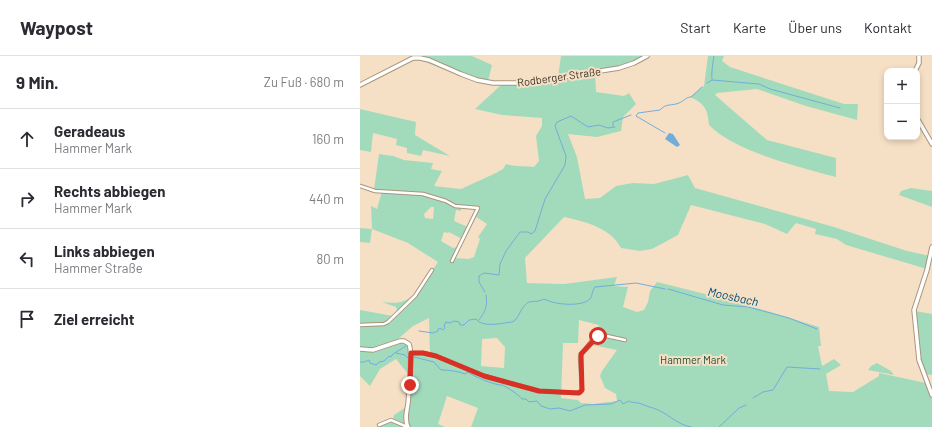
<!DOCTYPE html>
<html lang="de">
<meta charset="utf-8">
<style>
body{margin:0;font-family:Barlow,sans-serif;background:#f7f7f7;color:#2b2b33}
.controls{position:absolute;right:12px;top:12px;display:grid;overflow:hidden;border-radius:8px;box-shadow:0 2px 6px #0003}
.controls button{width:36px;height:36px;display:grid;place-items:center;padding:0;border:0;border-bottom:1px solid #e1e1e2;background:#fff;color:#2b2b33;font:20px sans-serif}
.stop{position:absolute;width:12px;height:12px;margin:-9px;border:3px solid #d93025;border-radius:50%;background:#fff}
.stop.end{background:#d93025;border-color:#fff;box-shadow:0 1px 4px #0008}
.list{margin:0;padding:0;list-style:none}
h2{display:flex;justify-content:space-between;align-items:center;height:52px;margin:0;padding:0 16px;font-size:17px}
h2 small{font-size:13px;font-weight:400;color:#7c7c81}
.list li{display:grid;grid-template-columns:26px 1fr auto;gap:12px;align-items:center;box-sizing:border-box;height:60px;padding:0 16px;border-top:1px solid #e1e1e2}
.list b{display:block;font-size:15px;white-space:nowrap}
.list p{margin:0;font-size:13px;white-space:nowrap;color:#7c7c81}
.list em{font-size:13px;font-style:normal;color:#7c7c81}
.icon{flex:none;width:22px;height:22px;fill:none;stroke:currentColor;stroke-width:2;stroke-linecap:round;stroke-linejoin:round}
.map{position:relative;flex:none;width:572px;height:371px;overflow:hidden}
header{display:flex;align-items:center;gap:24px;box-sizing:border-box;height:56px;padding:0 20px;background:#fff;border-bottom:1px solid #e1e1e2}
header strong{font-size:19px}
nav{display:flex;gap:22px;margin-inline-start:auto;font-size:14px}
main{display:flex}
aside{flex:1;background:#fff}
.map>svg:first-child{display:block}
</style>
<header>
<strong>Waypost</strong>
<nav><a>Start</a><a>Karte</a><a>Über uns</a><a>Kontakt</a></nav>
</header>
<main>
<aside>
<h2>9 Min.<small>Zu Fuß · 680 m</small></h2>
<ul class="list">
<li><svg class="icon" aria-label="ahead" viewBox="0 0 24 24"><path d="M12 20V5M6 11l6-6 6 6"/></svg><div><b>Geradeaus</b><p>Hammer Mark</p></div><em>160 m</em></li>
<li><svg class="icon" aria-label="right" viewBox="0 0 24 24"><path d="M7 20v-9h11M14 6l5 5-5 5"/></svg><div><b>Rechts abbiegen</b><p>Hammer Mark</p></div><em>440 m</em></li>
<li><svg class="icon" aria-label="left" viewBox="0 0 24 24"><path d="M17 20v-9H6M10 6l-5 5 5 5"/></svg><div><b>Links abbiegen</b><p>Hammer Straße</p></div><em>80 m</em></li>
<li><svg class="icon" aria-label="arrive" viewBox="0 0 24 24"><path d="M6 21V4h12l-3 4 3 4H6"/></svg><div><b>Ziel erreicht</b></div></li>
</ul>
</aside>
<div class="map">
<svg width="572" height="371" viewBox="0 0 572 371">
<rect width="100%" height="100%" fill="#f6e0c5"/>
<path fill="#a1dbbc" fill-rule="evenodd" d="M49,0H112L132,9L128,25L102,20Z
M201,0H286L259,11L198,21Z
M348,0H364L362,5L370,11L484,48H498L497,64L446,50L397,33L357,37L355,39L407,84L476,102V121C440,111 375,96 349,69C348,53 344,47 330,41L344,30Z
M235,16L236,36L264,40L269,37L276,48L263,61L261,75L237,81L208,78L217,101L225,143L240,142L256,130L273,127L294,128L328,119L335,132L474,171L547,195L570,200L567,213L486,189L477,183L455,178L456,173L436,167L427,178L405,168L331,149L318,179L292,193L280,195L261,192C251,172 224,165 204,161L165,202L167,227L204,228L257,221L254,230L268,231L263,251L277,256L284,254L288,246L290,235L297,226L377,246L459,271L461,290H458L462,310L474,303L481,309L466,318L469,335L493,336L519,320V317L566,327L572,341V371H111L118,352L87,340L78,368L85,371H48L47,363L52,298L70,299L69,262L53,270L38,283L11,293L0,292V254L33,260L37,254L36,251L22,246C31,247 40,248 48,243C51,241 54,238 58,236L78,206L48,187L12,173L10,187L0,186V172L12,173L11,150L17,153L22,135L14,134L19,98L33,100L44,104L73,107L71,113L82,115L74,130L101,133L136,117L143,113L146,108C155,111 164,110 174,111L179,105L176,80L182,70V62L142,59L115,53L142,28ZM71,151H74L73,163L65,162L64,158ZM101,152L117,153L108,171L94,165L96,154L101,155ZM115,160L127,168L118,181L120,183L114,201L109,203L95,202L99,191ZM84,176L88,177L89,176L102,183L98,191L93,192L81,185ZM219,264L239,269L237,280L232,286V289L257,294L242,315L240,320L245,332L256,338L257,345L233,348L221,347L218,344L201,342L203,287H218ZM137,282L145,291L144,312L121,310L122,283Z
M0,53L56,66L55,79L90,100L63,94L61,100L47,97V92L36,89L37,83L13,77L11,96L0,94Z
M551,132L572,135V151L539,139L541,135Z
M555,255L572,258V319L565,318L560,303Z
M37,287C43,287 45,287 49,292V319L36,303L20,313L10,330L0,320V295L11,296Z
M517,307L531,315L534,319L508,314L511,310Z
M46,351L45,368L44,369L33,364L34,359Z
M31,364L44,371H19L20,369Z"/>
<path fill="#72adda" d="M309,77L313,78L320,89L317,91L305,83Z"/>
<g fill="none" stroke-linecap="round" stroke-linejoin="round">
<path stroke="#72adda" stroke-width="1" d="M352,23C351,19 353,5 354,0
M347,27L352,24L399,28L410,33L480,52
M253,70V66L271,59
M305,77L276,60L278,57L300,54C306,47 312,50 319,47C324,45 326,41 331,41L342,31
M308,233L363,249L388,251L429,262L457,273
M125,236L119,226V220L124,217L139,219L140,208L146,195L160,176H168L171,178L175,175L185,143L205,109L206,100L195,70L197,66L211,60L228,71L239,69L248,72L255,71
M119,264C125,256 128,250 126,239
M59,275L73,277L78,275V273L80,272L83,274L85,272L84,270L86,266L90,267L94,265L99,266L100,269H104L109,264L116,263C122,271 137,268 145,267C147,266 151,267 154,265C160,260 161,250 169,246C174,245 178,246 184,243C195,249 222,251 230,243C232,241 232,235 235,231L276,227L305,233
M36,297L45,299L48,302
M54,301L74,306L81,314C89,314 97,315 105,318L108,316C112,320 137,330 142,329C147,331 159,339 162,343H166L169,346L177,345L181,350L190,353L199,352L210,355L225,349L251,348L260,344L263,348L269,345C272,347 274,346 278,347C283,348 288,351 293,352C307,356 317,369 331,371
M0,306H4L9,304L10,307L16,309L19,306L24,305L29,300L31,301L33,298L46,290
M393,342L403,336L413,334L427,311L460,313
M359,371L379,352L386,349"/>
<g stroke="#aa957c" stroke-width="4.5">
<path id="street" d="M0,130L15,135L63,138L86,145L95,150L118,152L92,205
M0,269L24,268L28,266L55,240L72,214
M51,297H63L76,300L125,320L179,335L216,337L221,336L222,334L220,301L223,296L233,283L238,280L242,279L265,284
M19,369L31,364L45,370H47"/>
</g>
<g stroke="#aa957c" stroke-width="5.5">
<path id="secondary" d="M555,15L559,7V0
M0,29L53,2H60L69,4L101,18L117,24L133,27H165L259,12L274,7L287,0
M557,62L572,88
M572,191L567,214L554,254L559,304L572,339
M0,293L13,294L40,285H44L49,288C53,297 49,335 48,347C47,355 44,363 48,371"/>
</g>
<use href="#street" stroke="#fff" stroke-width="2.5"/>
<use href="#secondary" stroke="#fff" stroke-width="3.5"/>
</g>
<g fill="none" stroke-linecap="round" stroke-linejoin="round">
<path stroke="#d93025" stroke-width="5" d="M50,329L51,297H63L76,300L124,320L179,335L219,337L222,334L221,298L238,280"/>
</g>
<g text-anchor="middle" stroke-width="4" stroke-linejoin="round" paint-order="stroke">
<g font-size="11" fill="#3c3429" stroke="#f6e0c5">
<text transform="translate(199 21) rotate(-8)" y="4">Rodberger Straße</text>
</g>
<g font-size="11" fill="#185037" stroke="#f6e0c5">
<text x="333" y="308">Hammer Mark</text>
</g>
<g font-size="12" font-style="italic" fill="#004b75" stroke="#f6e0c5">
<text transform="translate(373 241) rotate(12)" y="4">Moosbach</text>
</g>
</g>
</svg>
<div class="controls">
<button>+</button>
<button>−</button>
</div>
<div class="stop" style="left:238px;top:280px"></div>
<div class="stop end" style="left:50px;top:329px"></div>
</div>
</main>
